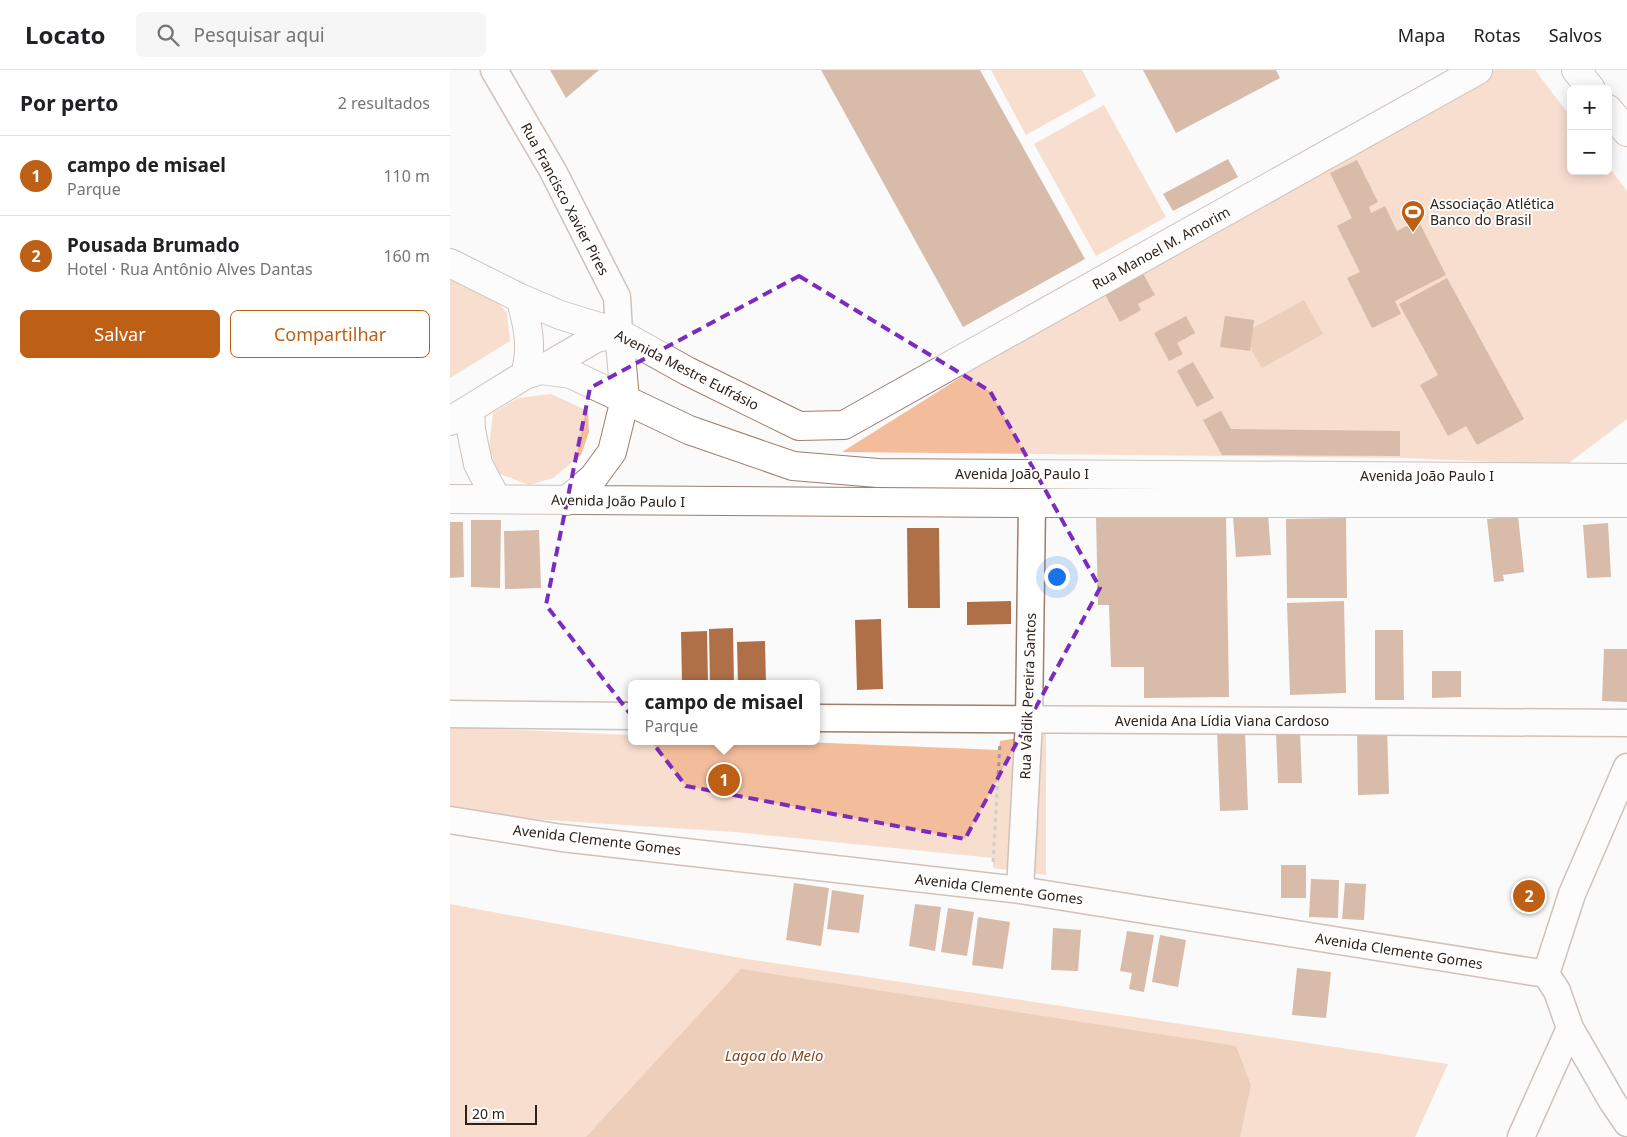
<!DOCTYPE html>
<html lang="pt">
<meta charset="utf-8">
<style>
body{margin:0;font-family:"Noto Sans",sans-serif;background:#f6f6f6;color:#202124}
.controls{position:absolute;right:15px;top:15px;display:grid;overflow:hidden;border-radius:8px;box-shadow:0 2px 12px #0003}
.controls button{width:45px;height:45px;display:grid;place-items:center;padding:0;border:0;border-bottom:1px solid #e0e0e0;background:#fff;color:#202124;font:25px sans-serif}
.scale{position:absolute;left:15px;bottom:12px;width:72px;box-sizing:border-box;padding-left:5px;border:2px solid #2d211a;border-top:0;font-size:14px;line-height:18px;white-space:nowrap;color:#2d211a;-webkit-text-stroke:4px #fff;paint-order:stroke}
.you{position:absolute;left:606px;top:506px;width:18px;height:18px;margin:-12px;border:4px solid #fff;border-radius:50%;background:#1a73e8;box-shadow:0 0 0 8px #1a73e833}
.badge{display:grid;place-items:center;width:32px;height:32px;border-radius:50%;background:#bd5f14;color:#fff;font-size:16px;font-weight:700}
.pin{position:absolute;translate:-50% -50%;border:2px solid #fff;box-shadow:0 1px 5px #0006}
.popup{position:absolute;left:178px;top:610px;width:192px;height:65px;box-sizing:border-box;display:grid;place-content:center;border-radius:8px;background:#fff;filter:drop-shadow(0 1px 4px #0005);font-size:16px;white-space:nowrap;color:#757577}
.popup b{font-size:19px;color:#202124}
.popup::after{content:'';position:absolute;left:50%;top:100%;margin-left:-10px;border:10px solid transparent;border-top-color:#fff}
.list{margin:0;padding:0;list-style:none}
h2{display:flex;justify-content:space-between;align-items:center;height:65px;margin:0;padding:0 20px;font-size:21px}
h2 small{font-size:16px;font-weight:400;color:#757577}
.list li{display:grid;grid-template-columns:32px 1fr auto;gap:15px;align-items:center;box-sizing:border-box;height:80px;padding:0 20px;border-top:1px solid #e0e0e0}
.list b{display:block;font-size:19px;white-space:nowrap}
.list p{margin:0;font-size:16px;white-space:nowrap;color:#757577}
.list em{font-size:16px;font-style:normal;color:#757577}
.actions{display:flex;gap:10px;padding:15px 20px}
.actions a{flex:1;padding:11px 0;border:1px solid #bd5f14;border-radius:8px;text-align:center;font-size:18px;color:#bd5f14}
.actions .main{background:#bd5f14;color:#fff}
.icon{flex:none;width:28px;height:28px;fill:none;stroke:currentColor;stroke-width:2;stroke-linecap:round;stroke-linejoin:round}
.map{position:relative;flex:none;width:1177px;height:1067px;overflow:hidden}
header{display:flex;align-items:center;gap:30px;box-sizing:border-box;height:70px;padding:0 25px;background:#fff;border-bottom:1px solid #e0e0e0}
header strong{font-size:24px}
nav{display:flex;gap:28px;margin-inline-start:auto;font-size:18px}
.search{width:350px;height:45px;background:#f6f6f6;display:flex;align-items:center;gap:12px;box-sizing:border-box;padding:0 18px;border-radius:8px;color:#757577;font-size:19px}
main{display:flex}
aside{flex:1;background:#fff}
.map>svg:first-child{display:block}
</style>
<header>
<strong>Locato</strong>
<div class="search"><svg class="icon" aria-label="search" viewBox="0 0 24 24"><circle cx="10" cy="10" r="6"/><path d="M15 15l6 6"/></svg>Pesquisar aqui</div>
<nav><a>Mapa</a><a>Rotas</a><a>Salvos</a></nav>
</header>
<main>
<aside>
<h2>Por perto<small>2 resultados</small></h2>
<ul class="list">
<li><span class="badge">1</span><div><b>campo de misael</b><p>Parque</p></div><em>110 m</em></li>
<li><span class="badge">2</span><div><b>Pousada Brumado</b><p>Hotel · Rua Antônio Alves Dantas</p></div><em>160 m</em></li>
</ul>
<div class="actions"><a class="main">Salvar</a><a>Compartilhar</a></div>
</aside>
<div class="map">
<svg width="1177" height="1067" viewBox="0 0 1177 1067">
<rect width="100%" height="100%" fill="#fafafa"/>
<path fill="#f3bd9c" d="M541,0H632L646,26L576,65Z
M1041,0H1085L1121,47V101H1158V96L1177,121V349L1116,395L956,388L392,382L672,206Z
M654,35L716,147L646,186L584,74Z
M0,206L36,219L57,243L60,271L0,308Z
M101,324L138,341L139,362L131,385L103,408L79,415L48,403L39,379L43,343L68,328Z
M0,657L181,665L182,671H330L549,680L550,671L596,663V805L543,798V788L285,762L80,749L0,740Z
M0,834L290,888L998,994L965,1067H0Z"/>
<path fill="#dc9970" d="M854,230L873,264L812,298L792,264Z
M291,899L786,976L801,1015L790,1067H136Z"/>
<path fill="#af7048" d="M100,0H149L116,28Z
M371,0H530L635,189L513,257Z
M693,0H826L830,8L726,63Z
M778,89L788,107L723,141L713,124Z
M907,90L928,132L919,137L921,143L935,136L947,161L968,150L996,205L945,231L951,244L922,258L897,208L910,202L887,156L902,148L880,103Z
M690,198L705,225L688,234L691,240L670,252L652,219Z
M997,208L1074,349L1027,375L1016,356L998,366L970,315L988,305L949,234Z
M736,246L745,263L727,273L733,284L719,291L704,263Z
M775,246L804,250L800,281L770,277Z
M743,292L764,328L747,337L727,301Z
M771,341L781,359L950,361V386L772,385L753,350Z
M818,444L821,485L786,487L783,446Z
M776,445L779,627L694,628V597H661L659,535H648L646,447Z
M1068,446L1074,502L1053,505L1054,511L1044,512L1037,449Z
M896,448L897,528H837L836,449Z
M21,450H51L50,518L21,517Z
M0,452H13L14,507L0,508Z
M1158,453L1161,507L1137,508L1133,455Z
M457,458H489L490,538H458Z
M89,460L91,518L55,519L54,461Z
M561,531V554L517,555V532Z
M894,531L896,623L840,625L837,533Z
M431,549L433,619L407,620L405,550Z
M283,558L284,614H260L259,559Z
M925,560H953L954,630H925Z
M257,561L258,614H240V612H232L231,562Z
M315,571L316,614H288L287,572Z
M1154,579H1177V632L1152,631Z
M982,601H1011V627L982,628Z
M907,658H937L939,724L908,725Z
M795,660L798,740L770,741L767,661Z
M850,661L852,713H828L826,662Z
M831,795H856V828H831Z
M861,809L889,810L888,848L859,847Z
M344,813L379,818L371,876L336,870Z
M895,813L916,814L914,850L892,849Z
M382,820L414,825L409,863L377,859Z
M465,834L491,837L485,881L459,876Z
M498,838L524,842L517,886L491,882Z
M528,847L560,852L553,899L522,895Z
M603,858L631,860L628,901L601,900Z
M677,861L704,865L694,922L679,919L682,903L670,901Z
M710,865L736,870L728,917L702,912Z
M847,898L881,902L876,948L842,945Z"/>
<g fill="none" stroke-linecap="round" stroke-linejoin="round">
<g stroke="#9d7e6c" stroke-width="29">
<path id="street" d="M44,0L103,101L167,227L169,263
M0,644L182,646
M366,648L1177,653
M0,750L112,768L570,820L1096,904
M570,820L579,651L582,433
M1096,904L1122,824L1177,697
M1096,904L1107,921L1120,958L1162,1031L1177,1053
M1071,1067L1120,958"/>
</g>
<g stroke="#9d7e6c" stroke-width="30">
<path id="secondary" d="M0,193L70,228L110,245L169,263L237,301L349,356L394,355L1028,0
M70,228C78,254 83,278 75,305
M91,300L146,268L169,263
M20,340L21,360L28,394L46,428
M0,351L75,305L91,300L121,304L239,360L343,396L428,403L1177,408
M0,429L582,433H1177
M116,431L143,408L162,382L175,329L169,263"/>
</g>
<g stroke="#9d7e6c" stroke-width="30">
<path id="primary" d="M1126,0L1141,19
M1158,39L1177,62"/>
</g>
<path stroke="#a09b98" stroke-width="3" stroke-dasharray="4 4" stroke-linecap="butt" d="M543,792L550,673"/>
<use href="#street" stroke="#fff" stroke-width="26"/>
<use href="#secondary" stroke="#fff" stroke-width="28"/>
<use href="#primary" stroke="#fff" stroke-width="28"/>
</g>
<path d="M0 0H1177V1067H0ZM349,206L540,321L650,518L515,769L236,716L96,535L140,318Z" fill="#fafafa" fill-opacity=".55" fill-rule="evenodd"/>
<path fill="none" stroke="#7b2cbf" stroke-width="4" stroke-dasharray="10 6" stroke-linejoin="round" d="M349,206L540,321L650,518L515,769L236,716L96,535L140,318Z"/>
<defs>
<g id="stadium-pin" transform="scale(1.25)"><path d="M0 17L-7.5 6A9.5 9.5 0 1 1 7.5 6Z" fill="#bd5f14" stroke="#fff"/><path d="M0-5a6.5 5 0 1 0 0 10a6.5 5 0 1 0 0-10ZM-3.5-1.8h7v3.6h-7Z" fill="#fff"/></g>
</defs>
<g fill-rule="evenodd">
<use href="#stadium-pin" x="963" y="142"/>
</g>
<g text-anchor="middle" stroke-width="4" stroke-linejoin="round" paint-order="stroke">
<g font-size="14" fill="#2d211a" stroke="#fff">
<text transform="translate(115 129) rotate(62)" y="5">Rua Francisco Xavier Pires</text>
<text transform="translate(711 178) rotate(-29)" y="5">Rua Manoel M. Amorim</text>
<text transform="translate(237 300) rotate(27)" y="5">Avenida Mestre Eufrásio</text>
<text x="572" y="409">Avenida João Paulo I</text>
<text x="977" y="411">Avenida João Paulo I</text>
<text transform="translate(168 431) rotate(1)" y="5">Avenida João Paulo I</text>
<text transform="translate(578 626) rotate(-88)" y="5">Rua Valdik Pereira Santos</text>
<text x="772" y="656">Avenida Ana Lídia Viana Cardoso</text>
<text transform="translate(147 770) rotate(7)" y="5">Avenida Clemente Gomes</text>
<text transform="translate(549 819) rotate(7)" y="5">Avenida Clemente Gomes</text>
<text transform="translate(949 881) rotate(9)" y="5">Avenida Clemente Gomes</text>
</g>
<g font-size="14" fill="#2d211a" stroke="#fff" text-anchor="start">
<text x="980" y="139">Associação Atlética<tspan x="980" dy="16">Banco do Brasil</tspan></text>
</g>
<g font-size="15" font-style="italic" fill="#834519" stroke="#fff">
<text x="324" y="991">Lagoa do Meio</text>
</g>
</g>
</svg>
<div class="controls">
<button>+</button>
<button>−</button>
</div>
<div class="scale">20 m</div>
<div class="you"></div>
<div class="pin badge" style="left:274px;top:710px">1</div>
<div class="popup"><b>campo de misael</b>Parque</div>
<div class="pin badge" style="left:1079px;top:826px">2</div>
</div>
</main>
